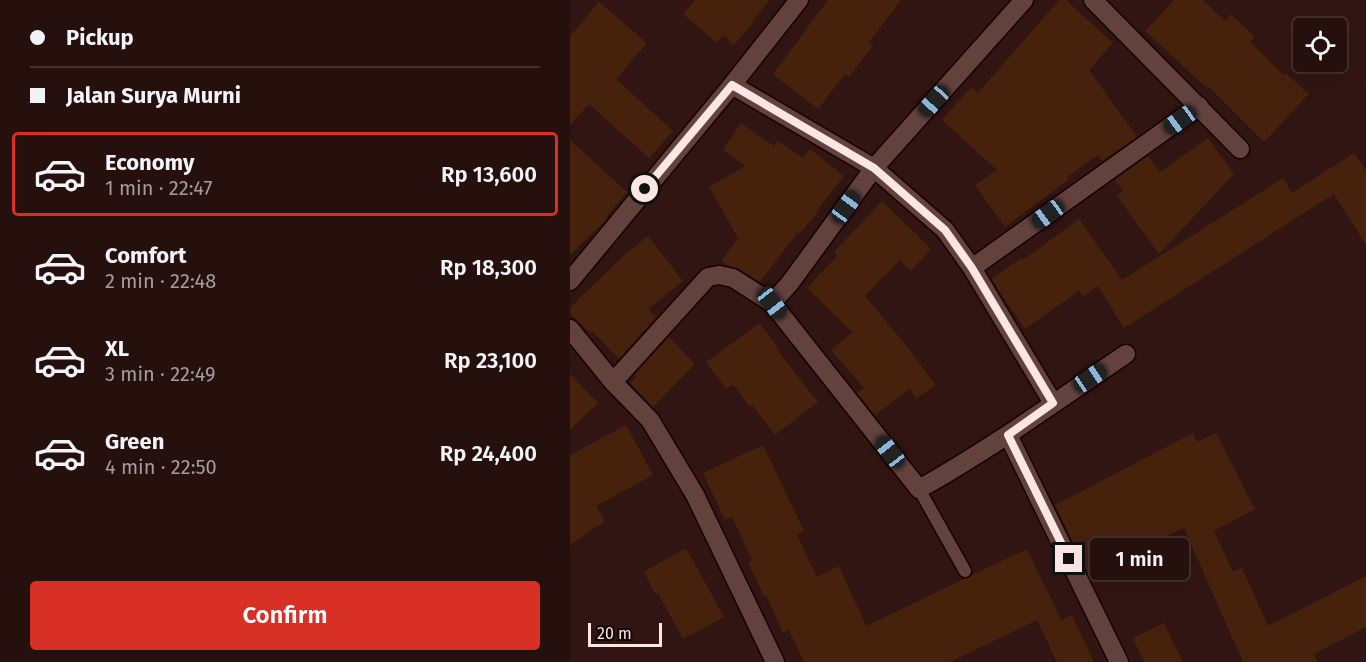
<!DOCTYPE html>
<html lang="en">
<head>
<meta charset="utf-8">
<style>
  :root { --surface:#25100e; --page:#2d1917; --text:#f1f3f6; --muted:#a39d9e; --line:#42302e; --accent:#d93025 }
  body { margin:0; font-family:"Fira Sans",sans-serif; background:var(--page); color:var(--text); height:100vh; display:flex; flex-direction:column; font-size:22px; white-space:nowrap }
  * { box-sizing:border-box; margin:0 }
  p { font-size:20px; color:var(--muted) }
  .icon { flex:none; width:33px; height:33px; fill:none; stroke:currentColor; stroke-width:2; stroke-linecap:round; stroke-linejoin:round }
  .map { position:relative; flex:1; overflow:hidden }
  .side { display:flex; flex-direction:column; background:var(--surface); width:570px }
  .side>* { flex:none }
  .banner { display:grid; align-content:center; height:132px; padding:0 30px; background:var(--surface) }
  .fabs { position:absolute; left:723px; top:18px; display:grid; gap:12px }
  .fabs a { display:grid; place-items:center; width:54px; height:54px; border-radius:6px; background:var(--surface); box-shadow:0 6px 24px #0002,0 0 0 2px var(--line); font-size:30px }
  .scale { position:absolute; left:18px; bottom:15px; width:74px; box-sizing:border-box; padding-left:6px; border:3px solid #fbe6e3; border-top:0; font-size:16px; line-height:21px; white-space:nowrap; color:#fbe6e3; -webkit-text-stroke:4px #110504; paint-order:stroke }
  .end { position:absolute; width:27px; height:27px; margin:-14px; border:8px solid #fbe6e3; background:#111; box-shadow:0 0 0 3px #111 }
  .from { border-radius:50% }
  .bubble { position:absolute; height:42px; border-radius:6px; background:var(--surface); box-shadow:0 6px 24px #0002,0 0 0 2px var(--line); font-size:20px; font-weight:600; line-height:42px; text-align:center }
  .car { position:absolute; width:18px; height:36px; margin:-18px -9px; border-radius:8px; box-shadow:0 0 4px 2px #0007; background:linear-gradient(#222 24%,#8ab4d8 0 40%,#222 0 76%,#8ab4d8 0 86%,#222 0) }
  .banner b { display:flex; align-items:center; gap:21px; height:57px; font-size:22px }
  .banner b+b { border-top:2px solid var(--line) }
  .banner i { width:15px; height:15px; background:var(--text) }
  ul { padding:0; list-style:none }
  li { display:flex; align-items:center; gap:18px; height:84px; margin:0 12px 9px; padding:0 18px; border:3px solid transparent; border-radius:6px }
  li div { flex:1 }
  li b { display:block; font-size:22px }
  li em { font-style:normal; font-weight:600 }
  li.selected { border-color:var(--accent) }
  li>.icon { width:54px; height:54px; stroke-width:1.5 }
  .primary-button { display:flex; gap:12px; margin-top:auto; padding:12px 30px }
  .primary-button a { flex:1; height:69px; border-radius:6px; background:var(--accent); color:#fff; font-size:24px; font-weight:600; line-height:69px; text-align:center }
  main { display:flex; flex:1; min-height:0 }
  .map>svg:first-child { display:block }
  .building { fill:#46220d }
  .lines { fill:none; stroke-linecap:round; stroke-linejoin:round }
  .service-casing { stroke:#170101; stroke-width:15 }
  .minor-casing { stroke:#170101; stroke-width:21 }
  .service { stroke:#63423e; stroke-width:12 }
  .minor { stroke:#63423e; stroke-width:18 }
  .route { stroke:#fbe6e3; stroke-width:8 }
</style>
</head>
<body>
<main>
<section class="side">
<div class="banner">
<b><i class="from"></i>Pickup</b>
<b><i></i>Jalan Surya Murni</b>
</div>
<ul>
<li class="selected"><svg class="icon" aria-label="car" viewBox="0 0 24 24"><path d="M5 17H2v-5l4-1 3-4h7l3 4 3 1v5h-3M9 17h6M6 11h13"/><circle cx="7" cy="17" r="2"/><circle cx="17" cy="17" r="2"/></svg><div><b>Economy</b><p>1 min · 22:47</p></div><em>Rp 13,600</em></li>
<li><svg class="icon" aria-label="car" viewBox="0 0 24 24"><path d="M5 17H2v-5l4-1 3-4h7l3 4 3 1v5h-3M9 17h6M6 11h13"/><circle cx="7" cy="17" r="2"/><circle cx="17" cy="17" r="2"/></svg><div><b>Comfort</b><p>2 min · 22:48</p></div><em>Rp 18,300</em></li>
<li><svg class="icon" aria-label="car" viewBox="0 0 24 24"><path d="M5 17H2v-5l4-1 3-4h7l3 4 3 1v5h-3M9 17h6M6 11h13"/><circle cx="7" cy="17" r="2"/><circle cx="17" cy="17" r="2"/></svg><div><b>XL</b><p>3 min · 22:49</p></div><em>Rp 23,100</em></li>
<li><svg class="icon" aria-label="car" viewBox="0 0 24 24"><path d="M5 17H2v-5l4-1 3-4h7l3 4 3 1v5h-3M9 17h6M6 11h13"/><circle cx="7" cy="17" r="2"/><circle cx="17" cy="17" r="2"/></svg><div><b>Green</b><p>4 min · 22:50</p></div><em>Rp 24,400</em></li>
</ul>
<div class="primary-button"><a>Confirm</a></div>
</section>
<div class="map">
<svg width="796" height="662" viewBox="0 0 796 662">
  <rect width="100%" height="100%" fill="#311512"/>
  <g class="building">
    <path d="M125,0h75l-18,21 2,1 -20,23 -11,-10 -6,8 -34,-29z"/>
    <path d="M258,0h73l-32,42 4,3 -24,32 -4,-3 -27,35 -45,-35z"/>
    <path d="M489,0h7l47,43 -24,27 48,67 -35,24 -4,-6 -31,22 2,2 -64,48 -30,-42 22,-15 -55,-50 29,-33 7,6z"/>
    <path d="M604,0h29l22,21 6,-7 24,23 -5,5 34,33 2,-2 23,21 -45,48 -56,-56 -1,2 -62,-57z"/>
    <path d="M29,2l48,41 -31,36 57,52 -24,27 -60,-54 -19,21v-89z"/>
    <path d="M171,123l33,23 4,-5 25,17 7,-9 34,27 -26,33 1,1 -19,24 -2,-2 -38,50 -21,-13 -12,-4 -6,-4 17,-23 -29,-51 36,-21 -22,-16z"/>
    <path d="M638,138l26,36 -75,80 -42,-58 6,-5 -8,-11 33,-24 12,16z"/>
    <path d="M0,140l57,52 -21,25 1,2 -37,36z"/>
    <path d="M784,153l12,18v74l-32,-51 -210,134 -26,-42 -15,11 -4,-6 -54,38 -22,-32 -11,-18 29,-21 2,2 56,-41 43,61 161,-102 9,15z"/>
    <path d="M312,201l49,48 -20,22 -11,-11 -35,36 41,49 29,40 -19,14 -6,-10 -35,26 -18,-22 7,-5 -33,-38 21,-18 -45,-44 31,-33 -4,-3z"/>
    <path d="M78,236l35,45 -35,28 8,8 -37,42 -27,-28 -2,2 -20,-20v-5l53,-52z"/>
    <path d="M190,323l19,27 -1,1 40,51 -43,33 -23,-30 -2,2 -17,-23 -7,5 -20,-27z"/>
    <path d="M99,337l26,27 -42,43 -23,-24 6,-6 -2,-2z"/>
    <path d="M0,374l28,29 -28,27z"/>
    <path d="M56,425l27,50 -57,31 9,15 -35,24v-90z"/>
    <path d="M623,433l4,9 19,-9 39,76 -41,22 19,41 9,-4 26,58 98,-50v51l-52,27 4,8h-75l-59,-134 -96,45 -33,-68z"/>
    <path d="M193,445l41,86 -7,4 20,42 22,-11 27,60 98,-47 4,-1 4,-3 55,-26 34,71 11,-5 22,47h-37l-20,-42 -87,42h-146l-15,-32 -6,3 -17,-38 -2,1 -16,-34 4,-2 -20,-43 -7,3 -22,-47z"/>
    <path d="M116,548l38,69 -41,22 -25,-46 -2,2 -12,-23z"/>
    <path d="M594,623l19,39h-39l-11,-24z"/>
  </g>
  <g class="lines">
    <defs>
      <path id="service" d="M349,489l46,82"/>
      <g id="minor">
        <path d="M454,0l-150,168 -84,115 -18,20 147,186c72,-40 139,-89 207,-135"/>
        <path d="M523,0l147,149"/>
        <path d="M162,85l142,83 71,62 27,38 81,135"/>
        <path d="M402,268l227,-162"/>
        <path d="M0,281l162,-196 67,-85"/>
        <path d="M0,329l43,53 37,38 45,75 80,167"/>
        <path d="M43,382l95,-105 11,-2 14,3 39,25"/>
        <path d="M438,435l111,227"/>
      </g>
    </defs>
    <use href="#service" class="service-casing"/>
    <use href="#minor" class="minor-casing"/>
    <use href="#service" class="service"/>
    <use href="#minor" class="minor"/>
  </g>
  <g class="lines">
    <path class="route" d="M75,189l87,-104 142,83 71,62 27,38 81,135 -45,32 61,124"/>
  </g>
</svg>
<div class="fabs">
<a><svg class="icon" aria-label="locate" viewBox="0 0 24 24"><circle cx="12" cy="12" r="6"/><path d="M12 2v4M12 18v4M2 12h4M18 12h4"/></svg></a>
</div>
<div class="scale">20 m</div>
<i class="end from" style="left:75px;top:189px"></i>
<i class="end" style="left:499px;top:559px"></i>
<div class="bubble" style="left:520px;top:538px;width:99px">1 min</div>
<i class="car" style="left:364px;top:101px;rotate:222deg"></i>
<i class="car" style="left:610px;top:120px;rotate:234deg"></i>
<i class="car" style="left:276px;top:207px;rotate:36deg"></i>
<i class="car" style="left:478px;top:214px;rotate:234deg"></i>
<i class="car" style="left:202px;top:303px;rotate:142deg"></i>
<i class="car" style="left:520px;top:378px;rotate:56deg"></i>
<i class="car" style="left:320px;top:452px;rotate:322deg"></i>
</div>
</main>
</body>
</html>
